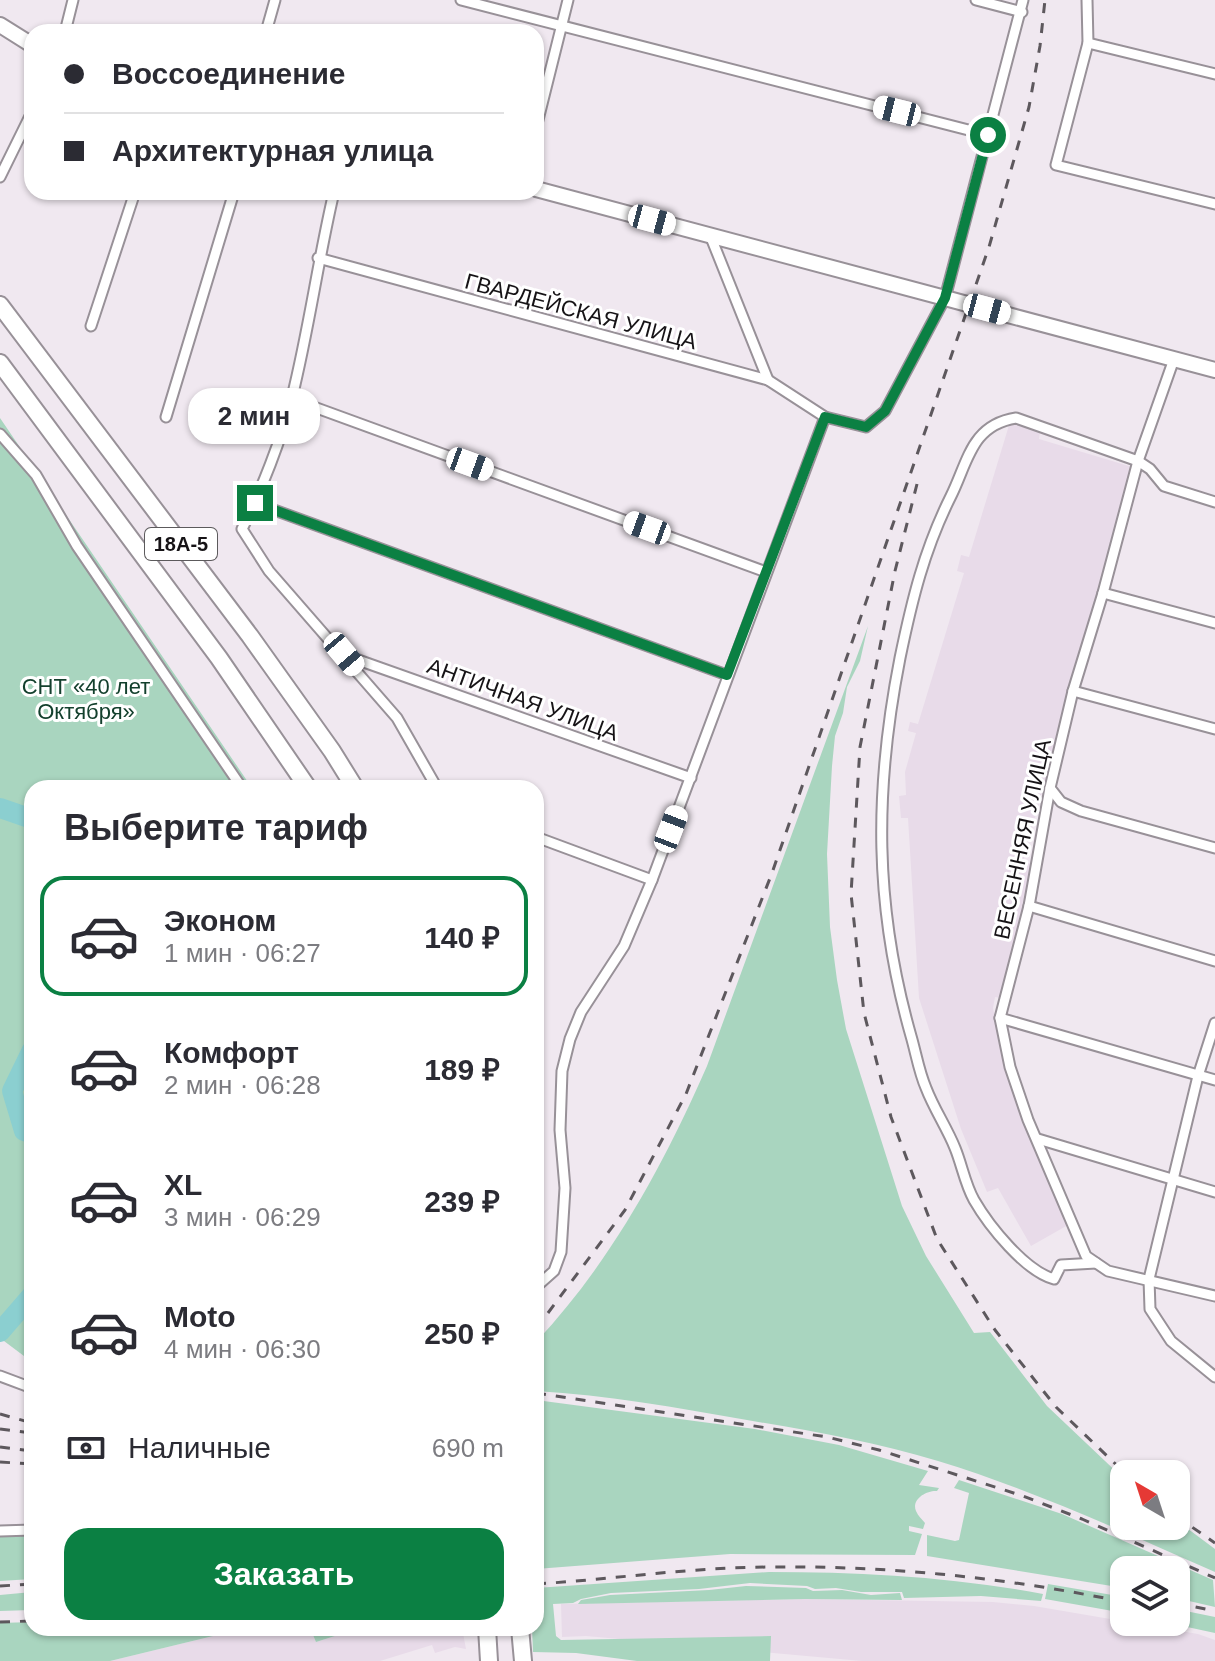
<!DOCTYPE html>
<html lang="ru">
<head>
<meta charset="utf-8">
<style>
  :root { --surface:#fff; --page:#f2f2f3; --text:#2b2b33; --muted:#7c7c81; --line:#e1e1e2; --accent:#0b8043 }
  body { margin:0; font-family:Arial,sans-serif; background:var(--page); color:var(--text); height:100vh; display:flex; flex-direction:column; font-size:30px; white-space:nowrap }
  * { box-sizing:border-box; margin:0 }
  p { font-size:26px; color:var(--muted) }
  .icon { flex:none; width:44px; height:44px; fill:none; stroke:currentColor; stroke-width:2; stroke-linecap:round; stroke-linejoin:round }
  .map { position:relative; flex:1; overflow:hidden }
  .panel { position:absolute; left:24px; top:780px; width:520px; height:856px; display:flex; flex-direction:column; background:var(--surface); border-radius:24px; box-shadow:0 2px 6px #0004 }
  .panel>* { flex:none }
  .banner { position:absolute; left:24px; top:24px; width:520px; height:176px; border-radius:24px; box-shadow:0 2px 6px #0004; display:grid; align-content:center; height:176px; padding:0 40px; background:var(--surface) }
  .needle { width:52px; rotate:321deg }
  .fabs { position:absolute; left:1110px; top:1460px; display:grid; gap:16px }
  .fabs a { display:grid; place-items:center; width:80px; height:80px; border-radius:16px; background:var(--surface); box-shadow:0 2px 6px #0004; font-size:40px }
  .end { position:absolute; width:36px; height:36px; margin:-18px; border:10px solid #0b8043; background:#fff; box-shadow:0 0 0 4px #fff }
  .from { border-radius:50% }
  .bubble { position:absolute; height:56px; border-radius:24px; background:var(--surface); box-shadow:0 2px 6px #0004; font-size:26px; font-weight:700; line-height:56px; text-align:center }
  .car { position:absolute; width:24px; height:48px; margin:-24px -12px; border-radius:10px; box-shadow:0 0 6px 2px #0007; background:linear-gradient(#fff 24%,#345 0 40%,#fff 0 76%,#345 0 86%,#fff 0) }
  .banner b { display:flex; align-items:center; gap:28px; height:76px; font-size:30px }
  .banner b+b { border-top:2px solid var(--line) }
  .banner i { width:20px; height:20px; background:var(--text) }
  ul { padding:0; list-style:none }
  li { display:flex; align-items:center; gap:24px; height:120px; margin:0 16px 12px; padding:0 24px; border:4px solid transparent; border-radius:24px }
  li div { flex:1 }
  li b { display:block; font-size:30px }
  li em { font-style:normal; font-weight:700 }
  li.active { border-color:var(--accent) }
  li>.icon { width:72px; height:72px; stroke-width:1.5 }
  h2 { padding:0 40px; font-size:36px; line-height:96px }
  .pay { display:flex; align-items:center; gap:20px; height:88px; padding:0 40px; font-size:30px }
  .pay p { margin-inline-start:auto }
  .action { display:flex; gap:16px; margin-top:auto; padding:16px 40px }
  .action a { flex:1; height:92px; border-radius:24px; background:var(--accent); color:#fff; font-size:32px; font-weight:700; line-height:92px; text-align:center }
  .map>svg:first-child { display:block }
  .built { fill:#e8dbe9 }
  .green { fill:#a9d5bf }
  .lines { fill:none; stroke-linecap:round; stroke-linejoin:round }
  .river { stroke:#8bcfd0; stroke-width:20 }
  .street-casing { stroke:#989198; stroke-width:13 }
  .secondary-casing { stroke:#989198; stroke-width:18 }
  .highway-casing { stroke:#989198; stroke-width:20 }
  .street { stroke:#fff; stroke-width:9 }
  .secondary { stroke:#fff; stroke-width:14 }
  .highway { stroke:#fff; stroke-width:16 }
  .rail { stroke:#5d585d; stroke-width:3; stroke-dasharray:10 10; stroke-linecap:butt }
  .secondary-bridge-casing { stroke:#989198; stroke-width:18; stroke-linecap:butt }
  .secondary-bridge { stroke:#fff; stroke-width:14 }
  .route { stroke:#0b8043; stroke-width:10 }
  .labels { text-anchor:middle; stroke-width:6; stroke-linejoin:round; paint-order:stroke }
  .shield { fill:#fff; stroke:#5c5a5c; stroke-width:2 }
  .shield-label { font-size:20px; font-weight:bold; fill:#161316 }
  .street-label { font-size:22px; fill:#161316; stroke:#fff }
  .park-label { font-size:22px; fill:#13402d; stroke:#fff }
</style>
</head>
<body>
<div class="map">
<svg width="1215" height="1661" viewBox="0 0 1215 1661">
  <rect width="100%" height="100%" fill="#f0e8f0"/>
  <g class="built">
    <path d="M1010,422l30,9 -1,8 93,28 -109,394 9,3 -5,35 -26,99 -6,-1 -2,11 11,59 64,158 -37,21 -33,-58 -11,4 -26,-63 -42,-131 -11,-180h-7l-2,-22 7,-1 -1,-23 11,-39 -8,-2 2,-9 8,2 46,-151 -7,-2 4,-16 8,2z"/>
    <path d="M805,1599l188,3 41,4 164,28 17,6v21h-353l-276,-25 -24,1 -1,-33z"/>
    <path d="M246,1628h64l6,14 44,-14h102l4,21 -11,-2 -20,6 -3,-8 -52,16h-270z"/>
  </g>
  <g class="green">
    <path d="M0,418l252,370h-220v574l-32,-24z"/>
    <path d="M868,626l-8,35 -13,26 -4,26 -8,23 -3,30 -5,88 3,73 7,53 9,49 56,177 24,50 48,77 16,-1 57,74 77,73v47h52v-6l39,29v23c-91,-40 -182,-82 -277,-111 -63,-19 -126,-30 -191,-41 -69,-12 -140,-25 -211,-29v-49c75,-80 127,-176 171,-276z"/>
    <path d="M536,1400l219,29 84,16 89,26 -9,14 20,3 -2,3c-10,-1 -26,8 -21,20 2,5 6,8 9,12l-2,6 -14,-3v5l13,3 -7,21 -185,-1 -194,15z"/>
    <path d="M959,1480l103,34 151,66 2,27 -39,-9v-28h-52v18l-197,-32v-21l28,6 4,-1 10,-47 -15,-5z"/>
    <path d="M32,1530v49l-32,2v-49z"/>
    <path d="M769,1572c93,0 183,5 274,22l-2,7 -60,-5 -77,2 -2,-6h-41l-25,-4 -21,1 -8,-3 -57,-3 -51,6 -88,4 -30,6 -8,4 -20,1 3,32 5,4 210,-4 -1,25h-133l-61,-8 -43,-1 -1,-24h4v-40z"/>
    <path d="M1048,1584l76,13v16l-79,-14z"/>
    <path d="M746,1586l60,2 7,3 29,-1 29,5 29,-2 2,7 -97,-1 -227,5 3,-4 29,-5 99,-5z"/>
    <path d="M32,1592v18l-32,1v-16z"/>
    <path d="M1176,1609l39,8v16l-51,-11h12z"/>
    <path d="M32,1622v6h214l-136,33h-110v-38z"/>
    <path d="M310,1628h50l-44,14z"/>
  </g>
  <g class="lines">
    <g class="river">
      <path d="M0,808l32,11"/>
      <path d="M32,1050l-20,41 12,40 8,3"/>
      <path d="M0,1332l32,-37"/>
    </g>
    <defs>
      <g id="street">
        <path d="M461,0l527,135"/>
        <path d="M976,0l46,12"/>
        <path d="M1087,0l1,43 -32,122 159,39"/>
        <path d="M65,32l8,-32"/>
        <path d="M266,32l9,-32"/>
        <path d="M1088,43l127,31"/>
        <path d="M536,128l32,-128"/>
        <path d="M0,177l32,-65"/>
        <path d="M334,192c-16,68 -25,137 -42,205 -10,41 -31,94 -50,132l27,42 128,147 40,70"/>
        <path d="M710,235l58,145"/>
        <path d="M318,258l450,122 57,37 41,10 19,-16 60,-113 78,-298"/>
        <path d="M91,326l44,-134"/>
        <path d="M1174,359l-36,102 -35,132 -30,98 -23,97 -21,118 -29,112 10,49 18,53 58,136 22,15 107,25"/>
        <path d="M292,399l474,173"/>
        <path d="M166,417l68,-225"/>
        <path d="M0,434l36,41 41,71 165,242"/>
        <path d="M255,503l472,172"/>
        <path d="M1103,593l112,30"/>
        <path d="M344,655l347,123"/>
        <path d="M1073,691l142,38"/>
        <path d="M1050,788l11,14 20,9 134,37"/>
        <path d="M536,837l116,43"/>
        <path d="M1029,906l186,55"/>
        <path d="M1000,1018l215,62"/>
        <path d="M1215,1023l-17,53 -49,203 1,30 21,32 44,36"/>
        <path d="M1038,1139l177,53"/>
        <path d="M1096,1263l-35,2 -7,14c-29,-8 -65,-53 -80,-79 -9,-16 -12,-35 -19,-52 -8,-20 -21,-39 -29,-60 -7,-16 -10,-35 -15,-52 -37,-130 -37,-246 -11,-378 12,-58 24,-108 51,-162 17,-34 20,-71 65,-78l122,43 12,8 14,17 51,16"/>
        <path d="M536,1287l18,-16 7,-19 4,-64 -5,-58 2,-59 8,-32 11,-27 43,-66 28,-66 173,-463"/>
        <path d="M0,1376l32,12"/>
        <path d="M0,1531l32,-1"/>
      </g>
      <g id="secondary">
        <path d="M0,25l32,20"/>
        <path d="M536,189l409,109"/>
        <path d="M1008,315l207,55"/>
      </g>
      <g id="highway">
        <path d="M0,305l250,331 82,115 23,37"/>
        <path d="M0,363l219,295 89,130"/>
        <path d="M487,1628l2,33"/>
        <path d="M520,1628l3,33"/>
      </g>
    </defs>
    <use href="#street" class="street-casing"/>
    <use href="#secondary" class="secondary-casing"/>
    <use href="#highway" class="highway-casing"/>
    <use href="#street" class="street"/>
    <use href="#secondary" class="secondary"/>
    <use href="#highway" class="highway"/>
    <g class="rail">
      <path d="M917,484l-22,87 -35,176 -9,147 13,119 27,104 46,122 58,91 61,77 70,67"/>
      <path d="M536,1329l89,-119 61,-116 86,-221 217,-626 40,-140 11,-61 5,-46"/>
      <path d="M536,1393l291,44 52,13 144,46 59,23 133,59"/>
      <path d="M0,1414l32,9"/>
      <path d="M0,1429l32,4"/>
      <path d="M0,1447l32,4"/>
      <path d="M0,1462l32,2"/>
      <path d="M1176,1516l39,27"/>
      <path d="M536,1584c65,-4 130,-13 194,-16 133,-5 264,7 394,34"/>
      <path d="M0,1586l32,-2"/>
      <path d="M1176,1603l39,8"/>
      <path d="M0,1622l32,-1"/>
    </g>
    <defs>
      <path id="secondary-bridge" d="M945,298l63,17"/>
    </defs>
    <use href="#secondary-bridge" class="secondary-bridge-casing"/>
    <use href="#secondary-bridge" class="secondary-bridge"/>
  </g>
  <g class="lines">
    <path class="route" d="M255,503l472,172 98,-258 41,10 19,-16 60,-113 43,-163"/>
  </g>
  <g class="labels">
    <rect class="shield" x="145" y="528" width="72" height="32" rx="6"/>
    <g class="shield-label">
      <text x="181" y="551">18А-5</text>
    </g>
    <g class="street-label">
      <text transform="translate(581 311) rotate(15)" y="8">ГВАРДЕЙСКАЯ УЛИЦА</text>
      <text transform="translate(523 699) rotate(20)" y="8">АНТИЧНАЯ УЛИЦА</text>
      <text transform="translate(1022 839) rotate(-78)" y="8">ВЕСЕННЯЯ УЛИЦА</text>
    </g>
    <g class="park-label">
      <text x="86" y="694">СНТ «40 лет<tspan x="86" dy="25">Октября»</tspan></text>
    </g>
  </g>
</svg>
<div class="fabs">
<a><svg class="needle" viewBox="-14 -14 28 28"><path d="M0-13l5 13h-10z" fill="#e53935"/><path d="M0 13l5-13h-10z" fill="#7c7c81"/></svg></a>
<a><svg class="icon" aria-label="layers" viewBox="0 0 24 24"><path d="M12 4l9 5-9 5-9-5zM3 14l9 5 9-5"/></svg></a>
</div>
<i class="end from" style="left:988px;top:135px"></i>
<i class="end" style="left:255px;top:503px"></i>
<div class="bubble" style="left:188px;top:388px;width:132px">2 мин</div>
<i class="car" style="left:897px;top:111px;rotate:284deg"></i>
<i class="car" style="left:652px;top:220px;rotate:105deg"></i>
<i class="car" style="left:987px;top:309px;rotate:105deg"></i>
<i class="car" style="left:470px;top:464px;rotate:110deg"></i>
<i class="car" style="left:647px;top:528px;rotate:290deg"></i>
<i class="car" style="left:344px;top:654px;rotate:140deg"></i>
<i class="car" style="left:671px;top:829px;rotate:21deg"></i>
<div class="banner">
<b><i class="from"></i>Воссоединение</b>
<b><i></i>Архитектурная улица</b>
</div>
<section class="panel">
<h2>Выберите тариф</h2>
<ul>
<li class="active"><svg class="icon" aria-label="car" viewBox="0 0 24 24"><path d="M5 17H2v-5l4-1 3-4h7l3 4 3 1v5h-3M9 17h6M6 11h13"/><circle cx="7" cy="17" r="2"/><circle cx="17" cy="17" r="2"/></svg><div><b>Эконом</b><p>1 мин · 06:27</p></div><em>140 ₽</em></li>
<li><svg class="icon" aria-label="car" viewBox="0 0 24 24"><path d="M5 17H2v-5l4-1 3-4h7l3 4 3 1v5h-3M9 17h6M6 11h13"/><circle cx="7" cy="17" r="2"/><circle cx="17" cy="17" r="2"/></svg><div><b>Комфорт</b><p>2 мин · 06:28</p></div><em>189 ₽</em></li>
<li><svg class="icon" aria-label="car" viewBox="0 0 24 24"><path d="M5 17H2v-5l4-1 3-4h7l3 4 3 1v5h-3M9 17h6M6 11h13"/><circle cx="7" cy="17" r="2"/><circle cx="17" cy="17" r="2"/></svg><div><b>XL</b><p>3 мин · 06:29</p></div><em>239 ₽</em></li>
<li><svg class="icon" aria-label="car" viewBox="0 0 24 24"><path d="M5 17H2v-5l4-1 3-4h7l3 4 3 1v5h-3M9 17h6M6 11h13"/><circle cx="7" cy="17" r="2"/><circle cx="17" cy="17" r="2"/></svg><div><b>Moto</b><p>4 мин · 06:30</p></div><em>250 ₽</em></li>
</ul>
<div class="pay"><svg class="icon" aria-label="cash" viewBox="0 0 24 24"><path d="M3 7h18v10H3z"/><circle cx="12" cy="12" r="2"/></svg>Наличные<p>690 m</p></div>
<div class="action"><a>Заказать</a></div>
</section>
</div>
</body>
</html>
